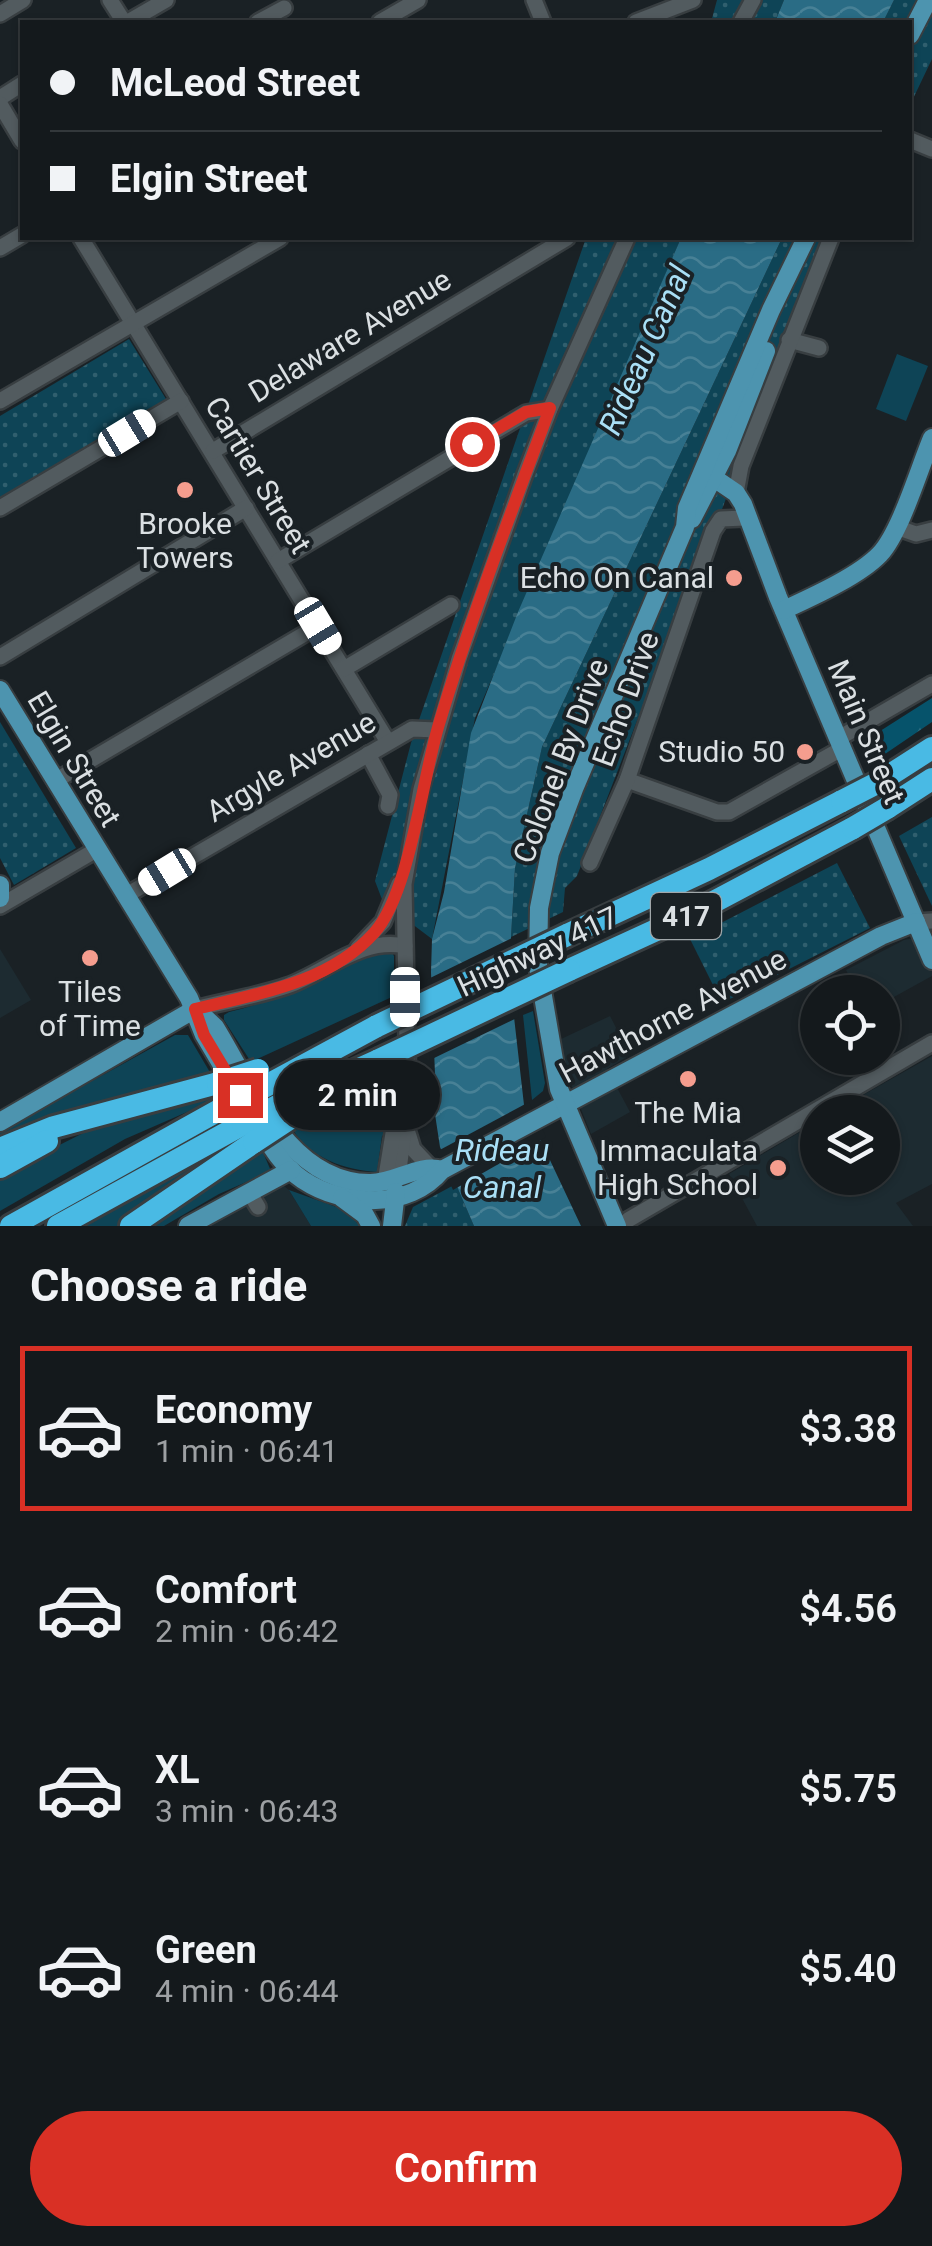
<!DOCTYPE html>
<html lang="en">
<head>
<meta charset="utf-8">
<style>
  :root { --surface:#14191c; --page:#212629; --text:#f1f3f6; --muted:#9da0a3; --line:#33383b; --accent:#d93025 }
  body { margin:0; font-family:Roboto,sans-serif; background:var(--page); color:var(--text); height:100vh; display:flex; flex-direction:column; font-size:38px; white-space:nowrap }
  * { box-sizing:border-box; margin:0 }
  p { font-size:32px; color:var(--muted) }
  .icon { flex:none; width:55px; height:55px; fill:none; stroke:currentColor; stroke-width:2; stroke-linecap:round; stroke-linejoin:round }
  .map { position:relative; height:1226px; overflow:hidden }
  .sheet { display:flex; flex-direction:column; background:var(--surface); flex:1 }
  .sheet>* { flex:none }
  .guide { position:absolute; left:20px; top:20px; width:892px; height:220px; border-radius:0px; box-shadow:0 2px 8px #0004,0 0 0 2px var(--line); display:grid; align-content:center; height:220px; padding:0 30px; background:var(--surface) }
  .fabs { position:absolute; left:800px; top:975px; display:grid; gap:20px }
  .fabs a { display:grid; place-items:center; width:100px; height:100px; border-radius:50%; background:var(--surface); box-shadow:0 2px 8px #0004,0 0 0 2px var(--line); font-size:50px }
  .end { position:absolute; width:45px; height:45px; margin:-22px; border:12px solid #d93025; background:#fff; box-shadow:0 0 0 5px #fff }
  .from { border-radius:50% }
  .bubble { position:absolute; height:70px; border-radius:35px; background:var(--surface); box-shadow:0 2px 8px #0004,0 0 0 2px var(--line); font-size:32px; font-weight:600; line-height:70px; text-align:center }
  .car { position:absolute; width:30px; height:60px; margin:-30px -15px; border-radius:12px; box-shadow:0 0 8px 2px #0007; background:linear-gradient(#fff 24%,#345 0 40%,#fff 0 76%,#345 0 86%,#fff 0) }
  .guide b { display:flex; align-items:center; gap:35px; height:95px; font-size:38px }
  .guide b+b { border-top:2px solid var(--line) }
  .guide i { width:25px; height:25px; background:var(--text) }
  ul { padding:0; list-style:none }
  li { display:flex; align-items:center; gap:30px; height:165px; margin:0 20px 15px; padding:0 10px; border:5px solid transparent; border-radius:0px }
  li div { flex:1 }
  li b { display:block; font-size:38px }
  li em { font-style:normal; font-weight:600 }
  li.on { border-color:var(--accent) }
  li>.icon { width:90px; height:90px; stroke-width:1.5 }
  h2 { padding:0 30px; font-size:45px; line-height:120px }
  .button { display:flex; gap:20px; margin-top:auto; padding:20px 30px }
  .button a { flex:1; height:115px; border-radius:60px; background:var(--accent); color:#fff; font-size:40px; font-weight:600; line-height:115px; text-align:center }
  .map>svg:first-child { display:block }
  .built { fill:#1d2b31 }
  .grass { fill:#0e4456 }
  .forest { fill:url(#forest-firs) }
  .park { fill:url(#park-dots) }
  .water { fill:url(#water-waves) }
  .pier { fill:#1a2125 }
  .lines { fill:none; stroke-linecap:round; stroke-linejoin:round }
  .minor-casing { stroke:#383e41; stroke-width:20 }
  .major-casing { stroke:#383e41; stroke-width:22 }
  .highway-casing { stroke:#383e41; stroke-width:28 }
  .minor { stroke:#525b5f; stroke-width:15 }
  .major { stroke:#4d94af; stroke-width:18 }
  .highway { stroke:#49bae4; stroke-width:22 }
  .highway-bridge-casing { stroke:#383e41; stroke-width:28; stroke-linecap:butt }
  .highway-bridge { stroke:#49bae4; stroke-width:22 }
  .route { stroke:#d93025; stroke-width:12 }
  .poi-dot { fill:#f59d8e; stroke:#1a2125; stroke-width:4 }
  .labels { text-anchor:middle; stroke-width:8; stroke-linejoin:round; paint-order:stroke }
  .shield { fill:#1a2125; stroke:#a1a7aa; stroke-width:2.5 }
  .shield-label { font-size:28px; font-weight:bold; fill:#dbe0e3 }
  .street-label { font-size:30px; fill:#dbe0e3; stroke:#1a2125 }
  .poi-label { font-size:30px; fill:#dbe0e3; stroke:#1a2125 }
  .water-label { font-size:32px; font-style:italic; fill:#a9dff6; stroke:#1a2125 }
</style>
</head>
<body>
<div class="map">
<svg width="932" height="1226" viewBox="0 0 932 1226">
  <defs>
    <pattern id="forest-firs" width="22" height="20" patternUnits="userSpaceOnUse" patternTransform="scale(2.5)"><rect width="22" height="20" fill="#06536b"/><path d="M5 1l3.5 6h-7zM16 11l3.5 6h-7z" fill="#2a6b80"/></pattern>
    <pattern id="park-dots" width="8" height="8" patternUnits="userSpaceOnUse" patternTransform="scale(2.5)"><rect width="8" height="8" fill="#0e4456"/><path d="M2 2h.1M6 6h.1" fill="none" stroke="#305f6e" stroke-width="1.8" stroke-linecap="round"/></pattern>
    <pattern id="water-waves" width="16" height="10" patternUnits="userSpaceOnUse" patternTransform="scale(2.5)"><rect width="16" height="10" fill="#2a6c85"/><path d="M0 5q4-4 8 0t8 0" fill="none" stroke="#488196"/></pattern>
  </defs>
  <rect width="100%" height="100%" fill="#1a2125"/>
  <g class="built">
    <path d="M932,934v42l-49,27 -1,-11h-25l-11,-22 58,-30z"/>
    <path d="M0,949l31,51 -31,18z"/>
    <path d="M610,1016l20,39 -23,14 23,43 -39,22 -27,-67 -3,-28z"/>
    <path d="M932,1056v128l-36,19 17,23h-156l-28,-52 88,-52 1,56h64v-66h-49z"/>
    <path d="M279,1182l10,8 22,36h-107z"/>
  </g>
  <g class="grass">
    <path d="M897,354l31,12 -22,55 -30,-12z"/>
    <path d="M379,949l12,2 3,5v40l-143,66 -27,-42v-5l5,-3c55,-13 100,-37 150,-63z"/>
    <path d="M533,1011l12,72 -2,8 -11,9 -9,-85z"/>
    <path d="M175,1035h13l23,39 -211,68v-10z"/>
    <path d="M396,1076l-8,56 -6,4 -5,36c-32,-2 -67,-14 -84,-42z"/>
    <path d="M209,1094l8,5 -92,40 -125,72v-36l113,-57z"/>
    <path d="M262,1150l9,21 -52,23 -55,32h-18z"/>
    <path d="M219,1151l3,4 -104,71h-32z"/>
    <path d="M289,1190l56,20 15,16h-49z"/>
  </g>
  <path class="forest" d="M932,698v24l-50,34h-7l-9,-16z"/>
  <g class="park">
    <path d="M717,0h67l-9,22h-64z"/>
    <path d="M894,0h38v59l-22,46v-83h-27z"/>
    <path d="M586,238h95l-206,480 -43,221 -49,-37 -8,-21 36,-138z"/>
    <path d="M782,238h41l-102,274 -18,38 -126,326 -12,12 -2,24 -52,25 4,-69 27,-121z"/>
    <path d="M129,339l37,60 -166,100v-83z"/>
    <path d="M0,722l76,126 -62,37 -14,-27z"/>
    <path d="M932,817v89l-33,-70z"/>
    <path d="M837,863l33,65 -148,75 -32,-64z"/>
    <path d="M456,1184l18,42h-69l8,-19z"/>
  </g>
  <g class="water">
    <path d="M784,0h110l-11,22h-108z"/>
    <path d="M681,238h101l-240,509 -27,121 -4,69 3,80 10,88 57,121h-107l-34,-79 -7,-46 2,-27 -4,-102 1,-33 12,-47 27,-159 47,-121z"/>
  </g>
  <g class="pier">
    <path d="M516,936l3,81 -89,43 -4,-80z"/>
    <path d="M529,1102l17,35 -93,53 -17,-38z"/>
  </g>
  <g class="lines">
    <defs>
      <g id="minor">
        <path d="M110,0l14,22"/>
        <path d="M534,0l9,22"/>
        <path d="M0,14l23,-14"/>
        <path d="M128,22l38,-22"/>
        <path d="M258,22l26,-14"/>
        <path d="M380,22l38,-22"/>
        <path d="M636,22l57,-22"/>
        <path d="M741,22l12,-22"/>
        <path d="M0,98l22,-14"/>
        <path d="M0,104l22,37"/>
        <path d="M910,140l22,9"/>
        <path d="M81,238l307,504"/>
        <path d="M0,248l22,-13"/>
        <path d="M789,340l30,8"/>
        <path d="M0,401l280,-163"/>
        <path d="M213,451l354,-213"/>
        <path d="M736,493l5,-27 90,-228"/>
        <path d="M0,508l181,-107"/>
        <path d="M896,527l20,7 16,-4"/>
        <path d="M278,561l248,-148 24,-4"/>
        <path d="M0,657l246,-149"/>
        <path d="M344,669l107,-64"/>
        <path d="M839,738l93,-54"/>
        <path d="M368,754l22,41 -2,11"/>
        <path d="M627,780l90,32h12l114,-64"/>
        <path d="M55,781l263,-155"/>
        <path d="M590,863l37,-83 86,-249 8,-12 23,-1"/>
        <path d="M125,896l287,-167 25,1"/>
        <path d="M0,906l96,-56"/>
        <path d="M916,922l16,-1"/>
        <path d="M358,948l25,-26 16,-38"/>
        <path d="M195,1009c31,-8 63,-13 92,-23 40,-14 73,-49 118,-40"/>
        <path d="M408,1133l5,16 16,17"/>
        <path d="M398,1178l10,-79 -4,-215 17,-95 38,-130 66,-185 25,-65 77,-171"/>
        <path d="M385,1182l14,-85"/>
        <path d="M249,1192l9,15"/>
        <path d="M628,1220l304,-177"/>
      </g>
      <g id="major">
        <path d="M910,35l18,-35"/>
        <path d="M714,478l22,15 7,11 35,93 154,363"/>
        <path d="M692,519l35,-68 39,-100"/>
        <path d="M784,610c28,-13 75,-34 96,-56 21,-23 39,-85 52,-116"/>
        <path d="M0,690l189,308 15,37 32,54"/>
        <path d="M0,885v13"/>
        <path d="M199,1012l16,15c37,60 73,155 154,156 26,1 49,-20 73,-13"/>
        <path d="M0,1122l195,-113"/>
        <path d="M258,1125c12,20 24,41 45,55 41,27 106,30 139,-10l439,-234 35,-14"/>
        <path d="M342,1198l23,17 6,11"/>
        <path d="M188,1226l103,-56"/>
        <path d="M392,1226l4,-34"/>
        <path d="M617,1226l-58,-137 -21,-122 1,-59 11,-55 24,-64 111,-262 2,-19 9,-21 75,-177 35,-72"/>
      </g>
      <g id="highway">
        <path d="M879,782l53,-34"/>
        <path d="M887,808l45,-29"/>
        <path d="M567,935l142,-66 133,-68"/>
        <path d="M569,970l122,-56 162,-86"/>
        <path d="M266,1086l111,-60"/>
        <path d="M279,1105l100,-45"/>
        <path d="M0,1149l54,-22 164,-44"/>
        <path d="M0,1167l47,-26"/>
        <path d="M11,1226l219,-122"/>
        <path d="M58,1226l185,-102"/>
        <path d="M131,1226l123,-84"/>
      </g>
    </defs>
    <use href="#minor" class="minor-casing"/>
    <use href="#major" class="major-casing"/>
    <use href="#highway" class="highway-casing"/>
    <use href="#minor" class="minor"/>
    <use href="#major" class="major"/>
    <use href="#highway" class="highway"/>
    <defs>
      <g id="highway-bridge">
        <path d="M842,801l37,-19"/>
        <path d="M853,828l34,-20"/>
        <path d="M377,1026l190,-91"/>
        <path d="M379,1060l190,-90"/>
        <path d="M218,1083l40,-13"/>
        <path d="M230,1104l36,-18"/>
        <path d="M243,1124l36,-19"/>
        <path d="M254,1142l35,-23"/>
      </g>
    </defs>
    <use href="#highway-bridge" class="highway-bridge-casing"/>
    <use href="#highway-bridge" class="highway-bridge"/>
  </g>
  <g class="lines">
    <path class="route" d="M240,1095l-36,-60 -9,-26c62,-15 134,-26 179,-76 36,-40 48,-154 65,-209 32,-107 72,-211 111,-316l-24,4 -54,32"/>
  </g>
  <g class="poi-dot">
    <circle cx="185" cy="490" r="10"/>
    <circle cx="734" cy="578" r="10"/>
    <circle cx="805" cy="752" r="10"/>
    <circle cx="90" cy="958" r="10"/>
    <circle cx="688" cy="1079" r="10"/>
    <circle cx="778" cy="1168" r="10"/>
  </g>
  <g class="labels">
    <rect class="shield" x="651" y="893" width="70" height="46" rx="8"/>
    <g class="shield-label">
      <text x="686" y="926">417</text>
    </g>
    <g class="street-label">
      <text transform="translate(350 336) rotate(-31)" y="10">Delaware Avenue</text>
      <text transform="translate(258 475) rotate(59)" y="10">Cartier Street</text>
      <text transform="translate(626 699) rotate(-70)" y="10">Echo Drive</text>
      <text transform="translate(866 732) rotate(67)" y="10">Main Street</text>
      <text transform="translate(74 759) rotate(59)" y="10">Elgin Street</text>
      <text transform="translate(561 761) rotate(-69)" y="10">Colonel By Drive</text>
      <text transform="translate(291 767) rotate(-30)" y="10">Argyle Avenue</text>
      <text transform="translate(538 952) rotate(-25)" y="10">Highway 417</text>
      <text transform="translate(673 1016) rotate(-28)" y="10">Hawthorne Avenue</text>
    </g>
    <g class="poi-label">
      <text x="185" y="534">Brooke<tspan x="185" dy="34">Towers</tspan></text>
      <text x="714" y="588" text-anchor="end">Echo On Canal</text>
      <text x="785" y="762" text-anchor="end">Studio 50</text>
      <text x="90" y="1002">Tiles<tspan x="90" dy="34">of Time</tspan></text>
      <text x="688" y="1123">The Mia</text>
      <text x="758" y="1161" text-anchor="end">Immaculata<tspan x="758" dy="34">High School</tspan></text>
    </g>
    <g class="water-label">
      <text transform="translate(645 350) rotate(-66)" y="11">Rideau Canal</text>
      <text x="502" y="1161">Rideau<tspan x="502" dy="37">Canal</tspan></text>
    </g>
  </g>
</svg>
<div class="fabs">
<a><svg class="icon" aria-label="locate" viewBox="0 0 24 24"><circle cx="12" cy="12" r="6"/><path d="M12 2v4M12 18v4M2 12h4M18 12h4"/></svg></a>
<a><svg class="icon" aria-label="layers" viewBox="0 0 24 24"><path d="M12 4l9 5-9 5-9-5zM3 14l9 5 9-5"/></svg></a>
</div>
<i class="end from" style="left:472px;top:444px"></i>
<i class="end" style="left:240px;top:1095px"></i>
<div class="bubble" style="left:275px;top:1060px;width:165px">2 min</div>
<i class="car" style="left:127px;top:433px;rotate:59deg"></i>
<i class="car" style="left:318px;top:626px;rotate:149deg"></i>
<i class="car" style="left:167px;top:872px;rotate:239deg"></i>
<i class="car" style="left:405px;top:997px;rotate:180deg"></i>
<div class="guide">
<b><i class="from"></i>McLeod Street</b>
<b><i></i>Elgin Street</b>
</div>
</div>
<section class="sheet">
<h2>Choose a ride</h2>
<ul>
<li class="on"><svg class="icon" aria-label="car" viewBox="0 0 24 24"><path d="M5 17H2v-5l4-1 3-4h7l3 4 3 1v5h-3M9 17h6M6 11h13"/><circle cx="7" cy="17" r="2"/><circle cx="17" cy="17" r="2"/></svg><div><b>Economy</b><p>1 min · 06:41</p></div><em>$3.38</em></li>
<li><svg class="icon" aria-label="car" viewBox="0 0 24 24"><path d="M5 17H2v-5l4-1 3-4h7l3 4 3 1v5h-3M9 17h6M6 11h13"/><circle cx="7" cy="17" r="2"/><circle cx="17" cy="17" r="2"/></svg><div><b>Comfort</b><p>2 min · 06:42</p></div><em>$4.56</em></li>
<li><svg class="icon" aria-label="car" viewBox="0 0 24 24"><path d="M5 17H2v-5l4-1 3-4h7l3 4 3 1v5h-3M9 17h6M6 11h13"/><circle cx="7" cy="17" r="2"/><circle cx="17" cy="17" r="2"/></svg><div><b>XL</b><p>3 min · 06:43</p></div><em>$5.75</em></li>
<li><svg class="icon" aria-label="car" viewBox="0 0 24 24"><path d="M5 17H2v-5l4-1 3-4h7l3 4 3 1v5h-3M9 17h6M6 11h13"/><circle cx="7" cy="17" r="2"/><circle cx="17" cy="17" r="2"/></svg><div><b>Green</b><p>4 min · 06:44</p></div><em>$5.40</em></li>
</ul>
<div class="button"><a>Confirm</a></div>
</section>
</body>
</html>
